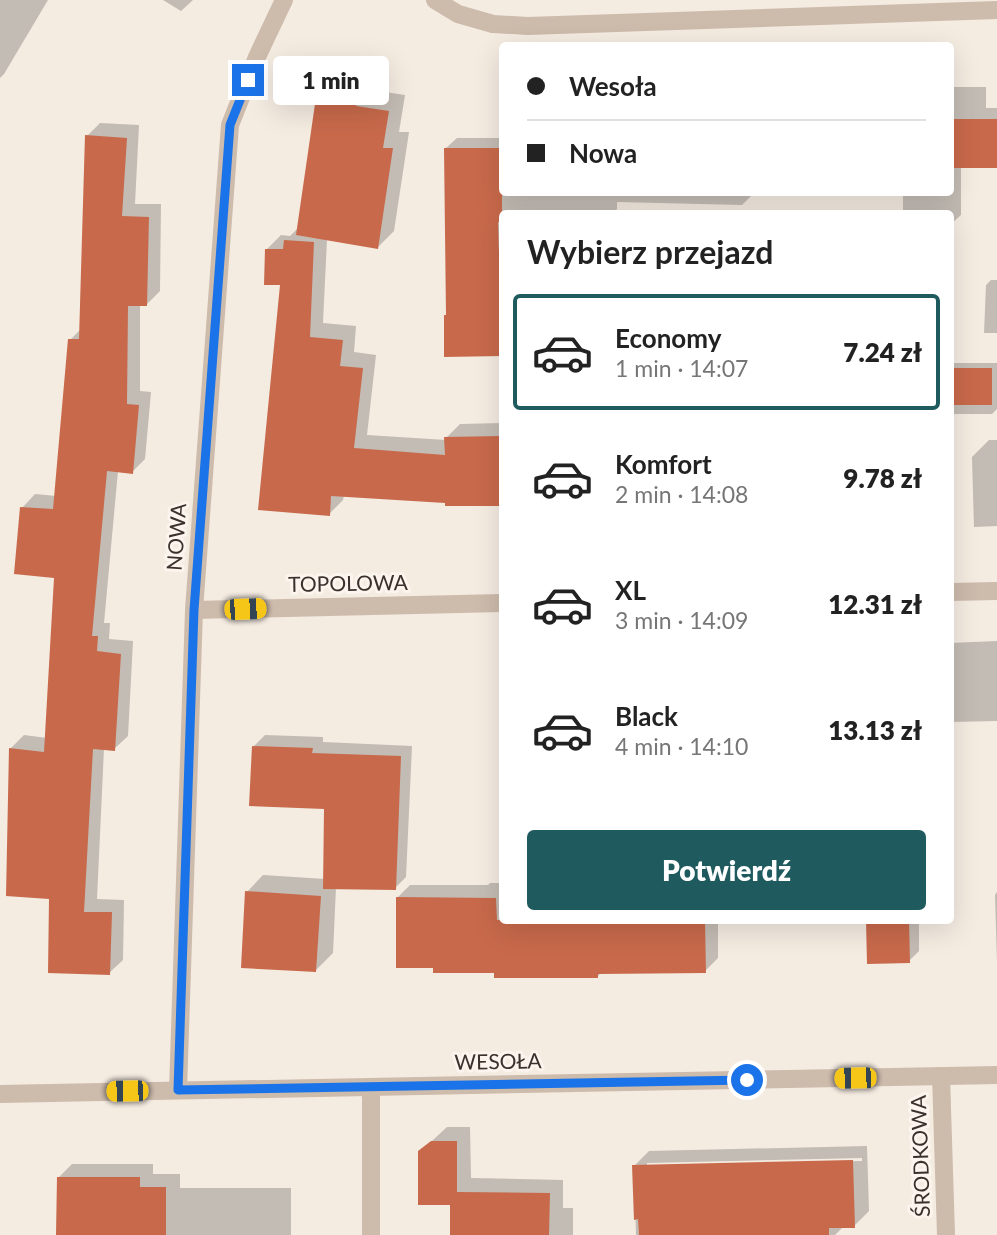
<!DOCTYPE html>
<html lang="pl">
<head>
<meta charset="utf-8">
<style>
  :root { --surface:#fff; --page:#f2f2f2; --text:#222; --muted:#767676; --line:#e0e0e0; --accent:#1f5a5e }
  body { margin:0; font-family:Lato,sans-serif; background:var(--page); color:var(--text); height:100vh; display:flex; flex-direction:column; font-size:26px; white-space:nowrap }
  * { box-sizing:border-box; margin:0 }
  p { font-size:23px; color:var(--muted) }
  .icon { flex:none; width:38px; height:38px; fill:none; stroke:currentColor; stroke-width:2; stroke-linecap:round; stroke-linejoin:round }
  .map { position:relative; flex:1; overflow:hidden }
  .sheet { position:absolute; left:499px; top:210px; width:455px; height:714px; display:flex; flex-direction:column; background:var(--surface); border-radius:7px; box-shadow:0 7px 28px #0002 }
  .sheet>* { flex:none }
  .top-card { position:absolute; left:499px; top:42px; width:455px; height:154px; border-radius:7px; box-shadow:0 7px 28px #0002; display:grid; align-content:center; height:154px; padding:0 28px; background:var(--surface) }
  .end { position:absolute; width:32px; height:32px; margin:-16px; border:9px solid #1a73e8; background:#fff; box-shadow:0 0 0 4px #fff }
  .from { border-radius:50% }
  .bubble { position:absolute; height:49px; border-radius:7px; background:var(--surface); box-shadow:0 7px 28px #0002; font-size:23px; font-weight:800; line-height:49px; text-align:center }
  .car { position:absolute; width:21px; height:42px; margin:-21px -10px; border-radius:9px; box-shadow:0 0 5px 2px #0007; background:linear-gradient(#f5c518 24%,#345 0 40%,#f5c518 0 76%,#345 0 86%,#f5c518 0) }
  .top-card b { display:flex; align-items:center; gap:24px; height:66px; font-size:26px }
  .top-card b+b { border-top:2px solid var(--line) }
  .top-card i { width:18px; height:18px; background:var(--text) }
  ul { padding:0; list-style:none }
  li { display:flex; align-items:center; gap:21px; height:116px; margin:0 14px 10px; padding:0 14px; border:4px solid transparent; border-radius:7px }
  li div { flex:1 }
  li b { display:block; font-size:26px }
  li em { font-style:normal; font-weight:800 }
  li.current { border-color:var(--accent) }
  li>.icon { width:63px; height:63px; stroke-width:1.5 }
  h2 { padding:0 28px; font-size:32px; line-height:84px }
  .action { display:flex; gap:14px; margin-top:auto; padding:14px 28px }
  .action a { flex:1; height:80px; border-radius:7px; background:var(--accent); color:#fff; font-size:28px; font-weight:800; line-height:80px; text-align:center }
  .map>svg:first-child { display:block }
  .shadow { fill:#0003; fill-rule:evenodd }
  .building { fill:#c8694b }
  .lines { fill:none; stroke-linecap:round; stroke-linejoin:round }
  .street { stroke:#cdbbac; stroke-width:18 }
  .route { stroke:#1a73e8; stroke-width:9 }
  .labels { text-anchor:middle; stroke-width:6; stroke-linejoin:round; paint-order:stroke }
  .street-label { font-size:21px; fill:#3b302b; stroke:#fbf5ee }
</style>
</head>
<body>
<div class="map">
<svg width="997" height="1235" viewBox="0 0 997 1235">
  <rect width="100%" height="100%" fill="#f4ebe1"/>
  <g class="shadow">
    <path d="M0,0h48l-44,74 -4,4z"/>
    <path d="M163,0h30l-12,11z"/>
    <path d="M335,81l38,6 -1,3 33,5 -6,37h10l-15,99 -17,17 -50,-9 -4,84 33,3 -2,26 22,3 -9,80 79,5v-2l14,-14 42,-1v80l-55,1v-3l-103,-6 -1,5 -14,14 -47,-230 -15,-35 14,-14 9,1 9,-9 19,-129z"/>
    <path d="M950,87h36v21h11v58h-36v49l-11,10v-11h-47v-18l-4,-4h51z"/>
    <path d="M100,123l39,2 -4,79h26l-1,87 -13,13h-7v87l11,1 -6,67 -13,13 -14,-1 -14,152h6l-1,16 24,2 -5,95 -14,13 -10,-1 -7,151 27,1 -1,60 -14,13 -59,-76 -39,-149 13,-13 23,3 9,-162 -34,-68 13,-14 21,2 14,-156 11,-11 6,-193z"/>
    <path d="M457,138h45v54l252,1 -12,12 -125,-3v7l-5,5h-110v139l-56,2 2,-41 -3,-165z"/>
    <path d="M991,280h6v53h-13l2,-48z"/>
    <path d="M950,363h47v46l-5,5h-42z"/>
    <path d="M989,440h8v86l-23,1 -2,-70z"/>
    <path d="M997,641v80l-47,1v-79z"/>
    <path d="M265,735l58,2v5l89,4 -6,131 -11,11 -59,-1 -3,66 -17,17 -69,-78 16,-17 62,4 1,-72 -72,-61z"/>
    <path d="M950,803h1l-1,87z"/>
    <path d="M490,883h12v37h216v38l-13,13 -103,1 -4,4 -103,-5 -61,-5 -37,-68 13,-13h78z"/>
    <path d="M997,892v71l-2,-68z"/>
    <path d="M868,920h51v31l-10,10z"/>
    <path d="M447,1127h23l1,51 92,2v28h10v27h-122l1,-32 -32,-51z"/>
    <path d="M867,1146l2,65 -15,15h-10l-9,9h-199l-2,-69 15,-15zM862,1158v3l-215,5v-3z"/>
    <path d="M72,1164h81v10h27v14h111v47h-233v-57z"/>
  </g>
  <g class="building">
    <path d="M316,97l41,6 -1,3 33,5 -6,37h10l-15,101 -82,-14z"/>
    <rect x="950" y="119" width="47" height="49"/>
    <path d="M85,135l42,3 -5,78 27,1 -2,89h-19l-1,98 12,1 -6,69 -26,-3 -15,165h6l-1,15 24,3 -6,97 -22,-2 -9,163h28l-2,63 -62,-2 1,-74 -43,-3 3,-148 35,4 10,-174 -40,-4 6,-67 33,2 15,-170h11z"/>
    <path d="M444,148h58v74h-4l3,92h1v42l-58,1v-42h2z"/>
    <path d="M284,240l30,2 -4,95 33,3 -3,26 23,2 -9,80 91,7 -1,-18 58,-1v70h-57v-3l-114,-7 -1,20 -72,-6 22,-225h-16l1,-36h18z"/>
    <rect x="950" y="368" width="42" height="37"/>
    <path d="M252,746l61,2 -1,5 89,3 -5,134 -73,-1 1,-80 -75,-3z"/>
    <path d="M245,891l76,5 -5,76 -75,-4z"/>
    <path d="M396,897l100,1 1,22h208l1,53 -108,1v4h-104v-5h-61v-5h-37z"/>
    <path d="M866,920h43l1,43 -43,1z"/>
    <path d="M431,1141h26v51l93,1 -1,42h-99v-30h-32v-54z"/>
    <path d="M853,1160l2,68h-26v7h-190l-1,-16 -4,1 -2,-55z"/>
    <path d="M57,1177h83v10h26v48h-110z"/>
  </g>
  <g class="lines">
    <g class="street">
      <path d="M435,0l23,14 35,10 35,2 469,-16"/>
      <path d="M950,592l47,-1"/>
      <path d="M194,610l308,-7"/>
      <path d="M941,1076l5,159"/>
      <path d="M178,1090l16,-480 36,-485 27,-68 27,-57"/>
      <path d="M0,1094l997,-19"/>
      <path d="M371,1235v-147"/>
    </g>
  </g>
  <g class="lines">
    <path class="route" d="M248,80l-18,45 -36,485 -16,480 569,-10"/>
  </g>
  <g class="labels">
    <g class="street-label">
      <text transform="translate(177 537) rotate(-86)" y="7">NOWA</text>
      <text transform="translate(348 584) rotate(-1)" y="7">TOPOLOWA</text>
      <text transform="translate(498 1062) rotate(-1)" y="7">WESOŁA</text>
      <text transform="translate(921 1156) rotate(-92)" y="7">ŚRODKOWA</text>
    </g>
  </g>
</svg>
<i class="end from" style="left:747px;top:1080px"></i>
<i class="end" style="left:248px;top:80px"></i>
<div class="bubble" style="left:273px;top:56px;width:116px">1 min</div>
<i class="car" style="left:245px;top:609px;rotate:88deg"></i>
<i class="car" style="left:855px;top:1078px;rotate:269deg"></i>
<i class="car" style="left:127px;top:1091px;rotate:269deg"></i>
<div class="top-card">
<b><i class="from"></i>Wesoła</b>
<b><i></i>Nowa</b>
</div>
<section class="sheet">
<h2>Wybierz przejazd</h2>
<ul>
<li class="current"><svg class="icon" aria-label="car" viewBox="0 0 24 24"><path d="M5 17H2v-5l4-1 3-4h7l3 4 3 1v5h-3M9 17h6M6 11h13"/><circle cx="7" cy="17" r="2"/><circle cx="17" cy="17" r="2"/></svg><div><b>Economy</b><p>1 min · 14:07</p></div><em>7.24 zł</em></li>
<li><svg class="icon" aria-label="car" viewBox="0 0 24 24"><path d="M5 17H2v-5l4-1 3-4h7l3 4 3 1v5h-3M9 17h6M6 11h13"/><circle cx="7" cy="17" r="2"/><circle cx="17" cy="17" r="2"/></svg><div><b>Komfort</b><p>2 min · 14:08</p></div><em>9.78 zł</em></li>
<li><svg class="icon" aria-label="car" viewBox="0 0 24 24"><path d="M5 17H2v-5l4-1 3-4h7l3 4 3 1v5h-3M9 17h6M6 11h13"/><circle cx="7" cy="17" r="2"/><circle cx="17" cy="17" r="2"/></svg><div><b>XL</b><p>3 min · 14:09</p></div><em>12.31 zł</em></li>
<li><svg class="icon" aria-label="car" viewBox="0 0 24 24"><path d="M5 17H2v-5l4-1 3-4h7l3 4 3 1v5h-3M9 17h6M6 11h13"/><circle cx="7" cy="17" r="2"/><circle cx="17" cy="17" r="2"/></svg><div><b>Black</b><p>4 min · 14:10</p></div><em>13.13 zł</em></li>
</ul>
<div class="action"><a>Potwierdź</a></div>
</section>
</div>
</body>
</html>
